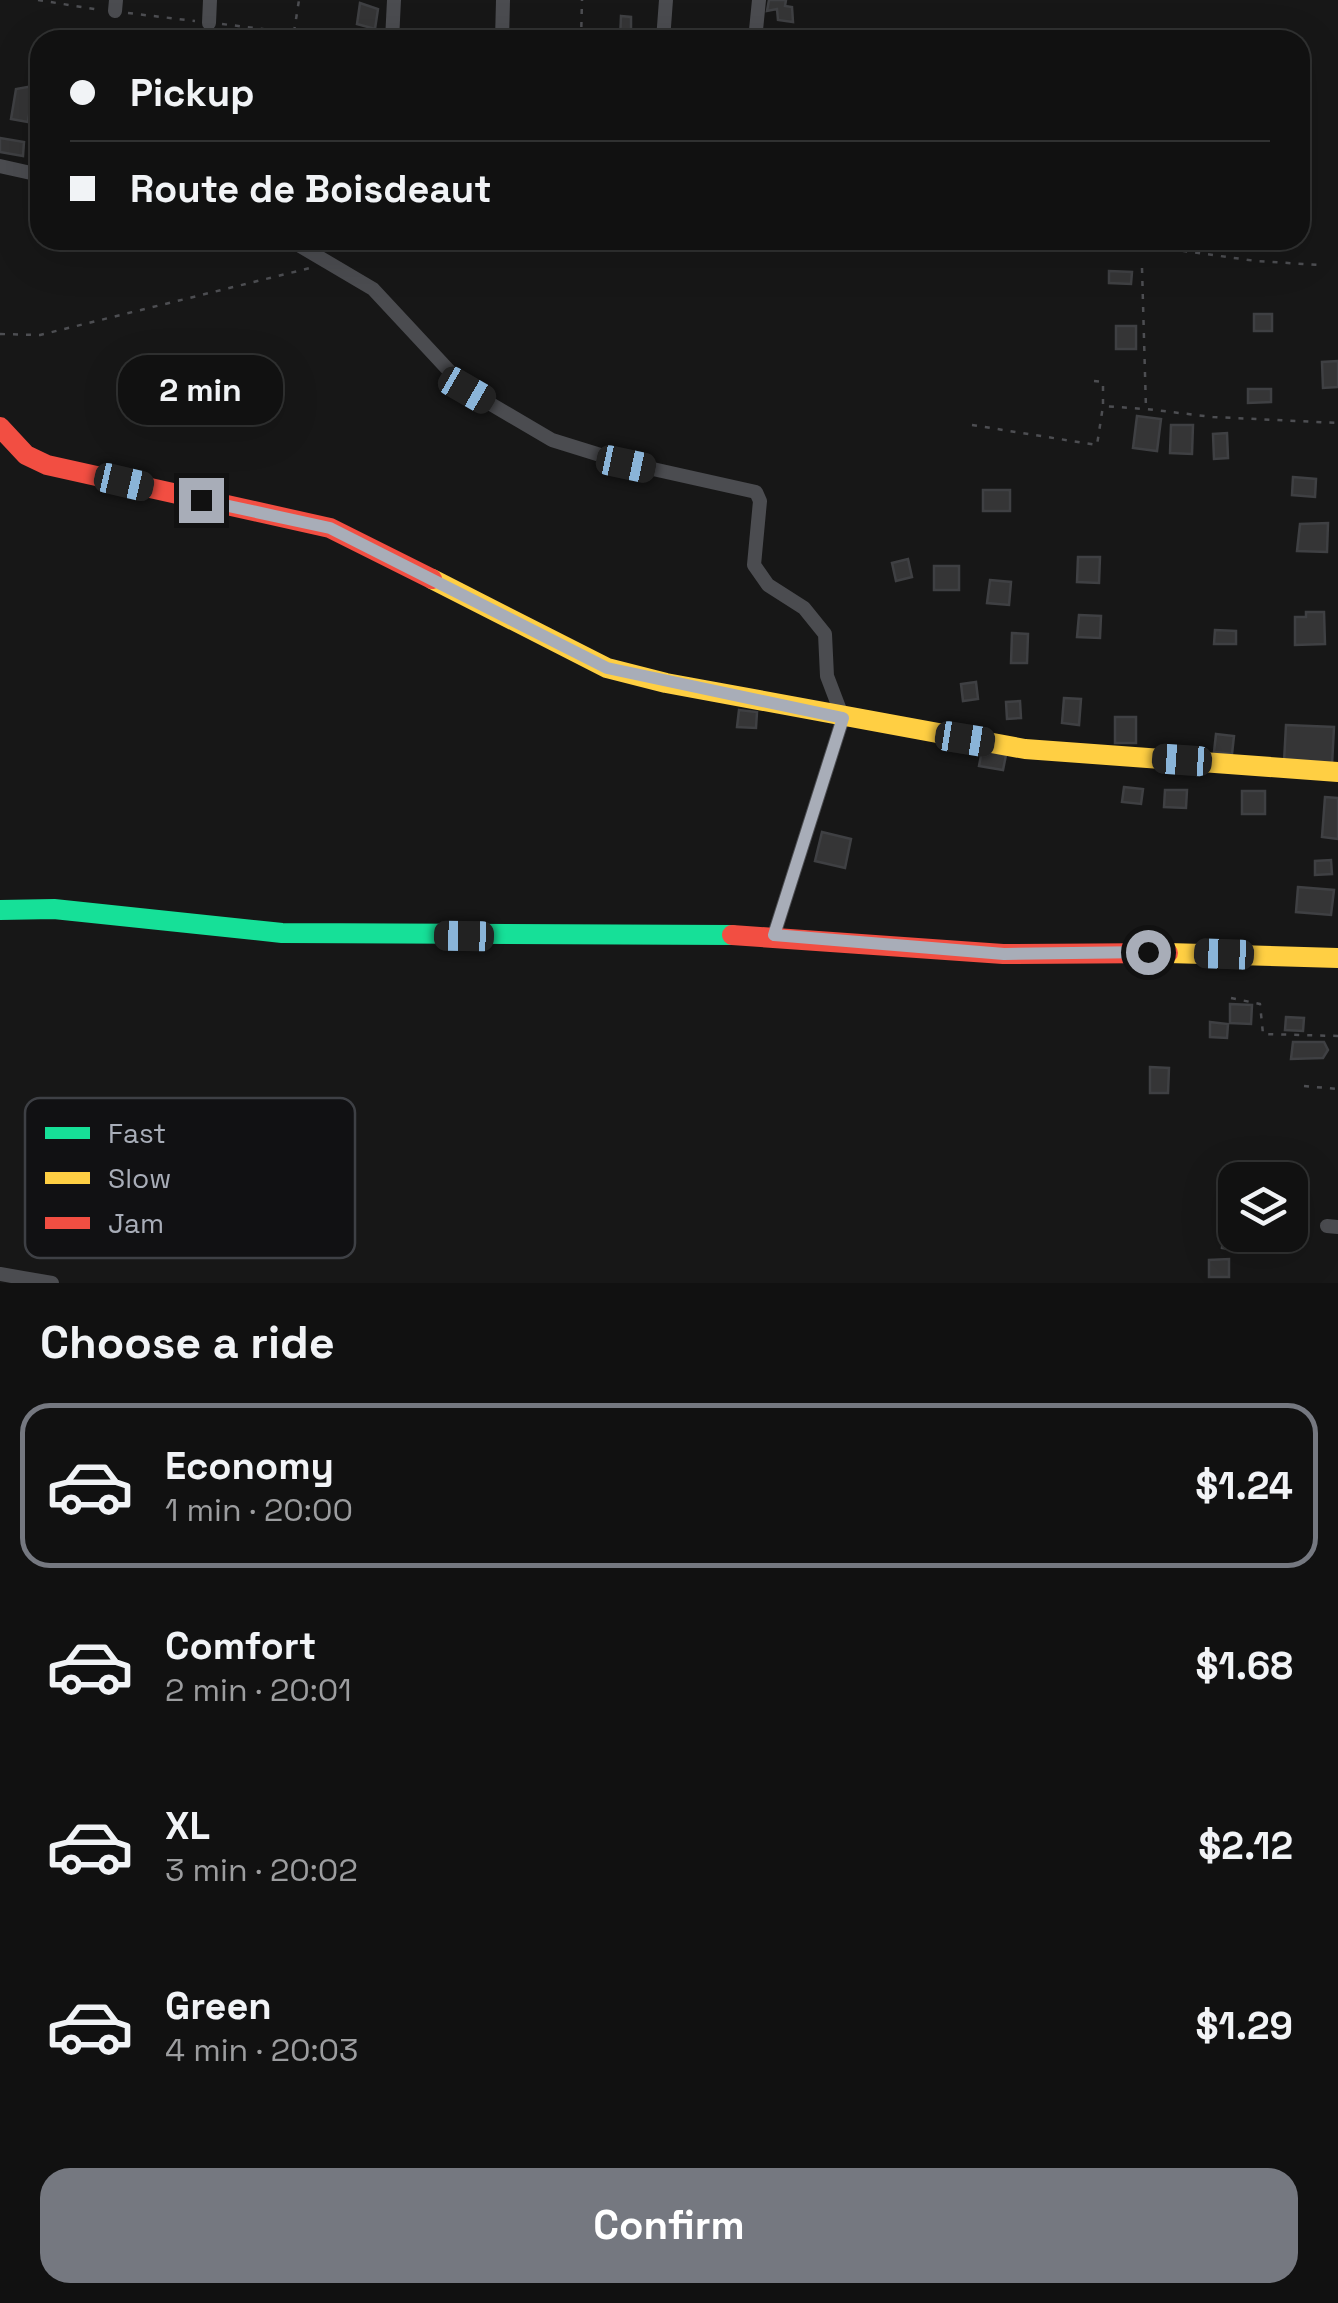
<!DOCTYPE html>
<html lang="en">
<head>
<meta charset="utf-8">
<style>
  :root { --surface:#111; --page:#1e1f1f; --text:#f1f3f6; --muted:#9c9d9f; --line:#303131; --accent:#757880 }
  body { margin:0; font-family:"Space Grotesk",sans-serif; background:var(--page); color:var(--text); height:100vh; display:flex; flex-direction:column; font-size:38px; white-space:nowrap }
  * { box-sizing:border-box; margin:0 }
  p { font-size:32px; color:var(--muted) }
  .icon { flex:none; width:55px; height:55px; fill:none; stroke:currentColor; stroke-width:2; stroke-linecap:round; stroke-linejoin:round }
  .map { position:relative; height:1283px; overflow:hidden }
  .sheet { display:flex; flex-direction:column; background:var(--surface); flex:1 }
  .sheet>* { flex:none }
  .banner { position:absolute; left:30px; top:30px; width:1280px; height:220px; border-radius:30px; box-shadow:0 10px 40px #0002,0 0 0 2px var(--line); display:grid; align-content:center; height:220px; padding:0 40px; background:var(--surface) }
  .tools { position:absolute; left:1218px; top:1162px; display:grid; gap:20px }
  .tools a { display:grid; place-items:center; width:90px; height:90px; border-radius:20px; background:var(--surface); box-shadow:0 10px 40px #0002,0 0 0 2px var(--line); font-size:50px }
  .end { position:absolute; width:45px; height:45px; margin:-22px; border:12px solid #a8adb8; background:#111; box-shadow:0 0 0 5px #111 }
  .from { border-radius:50% }
  .bubble { position:absolute; height:70px; border-radius:30px; background:var(--surface); box-shadow:0 10px 40px #0002,0 0 0 2px var(--line); font-size:32px; font-weight:600; line-height:70px; text-align:center }
  .car { position:absolute; width:30px; height:60px; margin:-30px -15px; border-radius:12px; box-shadow:0 0 8px 2px #0007; background:linear-gradient(#222 24%,#8ab4d8 0 40%,#222 0 76%,#8ab4d8 0 86%,#222 0) }
  .banner b { display:flex; align-items:center; gap:35px; height:95px; font-size:38px }
  .banner b+b { border-top:2px solid var(--line) }
  .banner i { width:25px; height:25px; background:var(--text) }
  ul { padding:0; list-style:none }
  li { display:flex; align-items:center; gap:30px; height:165px; margin:0 20px 15px; padding:0 20px; border:5px solid transparent; border-radius:30px }
  li div { flex:1 }
  li b { display:block; font-size:38px }
  li em { font-style:normal; font-weight:600 }
  li.active { border-color:var(--accent) }
  li>.icon { width:90px; height:90px; stroke-width:1.5 }
  h2 { padding:0 40px; font-size:45px; line-height:120px }
  .button { display:flex; gap:20px; margin-top:auto; padding:20px 40px }
  .button a { flex:1; height:115px; border-radius:30px; background:var(--accent); color:#fff; font-size:40px; font-weight:600; line-height:115px; text-align:center }
  .map>svg:first-child { display:block }
  .building { fill:#353536; stroke:#3f4043; stroke-width:2.5 }
  .lines { fill:none; stroke-linecap:round; stroke-linejoin:round }
  .path { stroke:#4d4e52; stroke-width:2.5; stroke-dasharray:5 8; stroke-linecap:butt }
  .street { stroke:#4b4c50; stroke-width:14 }
  .fast { stroke:#16e098; stroke-width:20 }
  .slow { stroke:#ffcf43; stroke-width:20 }
  .jam { stroke:#f24e42; stroke-width:20 }
  .route { stroke:#a8adb8; stroke-width:12 }
  .key { fill:#111113; stroke:#3e4045; stroke-width:2.5 }
  .key-label { font-size:28px; fill:#a8adb8 }
</style>
</head>
<body>
<div class="map">
<svg width="1338" height="1283" viewBox="0 0 1338 1283">
  <rect width="100%" height="100%" fill="#171717"/>
  <g class="building">
    <path d="M769,0h17l-1,6 7,1 1,15 -15,-2 -1,-11 -10,2z"/>
    <path d="M360,3l18,6 -3,20 -18,-5z"/>
    <path d="M621,16l10,1v23h-11z"/>
    <path d="M33,86l-5,36 -17,-3 5,-30z"/>
    <path d="M0,138l24,4 -1,14 -23,-4z"/>
    <path d="M1109,271l23,1 -1,12 -22,-1z"/>
    <rect x="1254" y="314" width="18" height="17"/>
    <rect x="1116" y="326" width="20" height="23"/>
    <path d="M1338,361v26l-15,1 -1,-26z"/>
    <path d="M1248,389h23v13l-23,1z"/>
    <path d="M1137,416l24,3 -4,32 -24,-3z"/>
    <path d="M1171,425h22l-1,29 -22,-1z"/>
    <path d="M1227,433l1,25 -14,1 -1,-25z"/>
    <path d="M1293,477l23,2 -1,18 -23,-2z"/>
    <rect x="983" y="490" width="27" height="21"/>
    <path d="M1328,523l-1,29 -30,-1 3,-27z"/>
    <path d="M1078,557h22l-1,26 -22,-1z"/>
    <path d="M908,559l4,18 -16,4 -4,-18z"/>
    <rect x="934" y="566" width="25" height="24"/>
    <path d="M990,580l21,2 -2,23 -22,-2z"/>
    <path d="M1306,612h18l1,32 -30,1v-28h11z"/>
    <path d="M1079,615l22,1 -1,22 -23,-1z"/>
    <path d="M1215,630l21,1v13h-22z"/>
    <path d="M1012,633l16,1 -1,29h-16z"/>
    <path d="M976,682l2,17 -15,2 -2,-17z"/>
    <path d="M1064,698l17,1 -2,26 -17,-2z"/>
    <path d="M1020,701l1,17 -14,1 -1,-17z"/>
    <path d="M739,710l18,2 -1,16 -19,-1z"/>
    <rect x="1115" y="717" width="21" height="26"/>
    <path d="M1286,725l48,2 -2,38 -48,-3z"/>
    <path d="M1216,734l18,2 -2,18 -18,-2z"/>
    <path d="M982,750l24,5 -3,15 -24,-4z"/>
    <path d="M1124,787l19,2 -2,15 -19,-2z"/>
    <path d="M1165,790h22l-1,18 -22,-1z"/>
    <rect x="1242" y="791" width="23" height="23"/>
    <path d="M1325,797l13,1v41l-16,-2z"/>
    <path d="M822,832l29,7 -6,29 -30,-7z"/>
    <path d="M1331,860l1,14 -17,1v-14z"/>
    <path d="M1298,887l36,3 -3,25 -35,-3z"/>
    <path d="M1230,1004l22,1 -1,19 -21,-1z"/>
    <path d="M1286,1017l18,1 -1,13 -18,-1z"/>
    <path d="M1210,1022l18,2 -1,14 -17,-1z"/>
    <path d="M1293,1042h31l4,8 -5,8 -32,1z"/>
    <path d="M1150,1067l19,1 -1,25h-18z"/>
    <path d="M1224,1227l11,2v6h4l-3,15 -14,-2z"/>
    <path d="M1229,1259v18h-20v-17z"/>
  </g>
  <g class="lines">
    <g class="path">
      <path d="M38,0l62,10"/>
      <path d="M128,13l67,8"/>
      <path d="M222,24l128,16"/>
      <path d="M294,32l5,-32"/>
      <path d="M581,40l1,-40"/>
      <path d="M1105,240l151,21 63,4"/>
      <path d="M1142,268l4,141 67,8 125,6"/>
      <path d="M0,334l40,1 270,-67"/>
      <path d="M1094,381l9,1v24l42,3"/>
      <path d="M972,425l125,20 6,-39"/>
      <path d="M1231,998l29,6 3,30 75,2"/>
      <path d="M1304,1086l34,3"/>
    </g>
    <g class="street">
      <path d="M115,11l1,-11"/>
      <path d="M209,23l1,-23"/>
      <path d="M392,40l2,-40"/>
      <path d="M502,40l1,-40"/>
      <path d="M663,40l3,-40"/>
      <path d="M755,40l4,-40"/>
      <path d="M0,166l40,9"/>
      <path d="M290,240l83,49 94,101 85,50 74,23 130,29 4,9 -6,64 14,20 36,23 21,26 2,42 16,42 -69,217"/>
      <path d="M1327,1226l11,1"/>
      <path d="M0,1274l52,9"/>
    </g>
    <path class="fast" d="M0,910l54,-1 228,24 450,2"/>
    <g class="slow">
      <path d="M432,579l175,89 59,15 359,66 313,23"/>
      <path d="M1168,953l170,5"/>
    </g>
    <g class="jam">
      <path d="M0,427l26,28 21,10 283,63 102,51"/>
      <path d="M732,935l271,19 165,-1"/>
    </g>
  </g>
  <g class="lines">
    <path class="route" d="M201,500l129,28 277,140 236,50 -69,217 230,19 144,-2"/>
  </g>
  <rect x="25" y="1098" width="330" height="160" rx="15" class="key"/>
  <rect x="45" y="1127" width="45" height="12" fill="#16e098"/>
  <rect x="45" y="1172" width="45" height="12" fill="#ffcf43"/>
  <rect x="45" y="1217" width="45" height="12" fill="#f24e42"/>
  <g class="key-label">
    <text x="108" y="1143">Fast</text>
    <text x="108" y="1188">Slow</text>
    <text x="108" y="1233">Jam</text>
  </g>
</svg>
<div class="tools">
<a><svg class="icon" aria-label="layers" viewBox="0 0 24 24"><path d="M12 4l9 5-9 5-9-5zM3 14l9 5 9-5"/></svg></a>
</div>
<i class="end from" style="left:1148px;top:952px"></i>
<i class="end" style="left:201px;top:500px"></i>
<div class="bubble" style="left:118px;top:355px;width:165px">2 min</div>
<i class="car" style="left:467px;top:390px;rotate:120deg"></i>
<i class="car" style="left:626px;top:464px;rotate:102deg"></i>
<i class="car" style="left:124px;top:482px;rotate:103deg"></i>
<i class="car" style="left:965px;top:739px;rotate:99deg"></i>
<i class="car" style="left:1182px;top:760px;rotate:274deg"></i>
<i class="car" style="left:464px;top:936px;rotate:271deg"></i>
<i class="car" style="left:1224px;top:954px;rotate:272deg"></i>
<div class="banner">
<b><i class="from"></i>Pickup</b>
<b><i></i>Route de Boisdeaut</b>
</div>
</div>
<section class="sheet">
<h2>Choose a ride</h2>
<ul>
<li class="active"><svg class="icon" aria-label="car" viewBox="0 0 24 24"><path d="M5 17H2v-5l4-1 3-4h7l3 4 3 1v5h-3M9 17h6M6 11h13"/><circle cx="7" cy="17" r="2"/><circle cx="17" cy="17" r="2"/></svg><div><b>Economy</b><p>1 min · 20:00</p></div><em>$1.24</em></li>
<li><svg class="icon" aria-label="car" viewBox="0 0 24 24"><path d="M5 17H2v-5l4-1 3-4h7l3 4 3 1v5h-3M9 17h6M6 11h13"/><circle cx="7" cy="17" r="2"/><circle cx="17" cy="17" r="2"/></svg><div><b>Comfort</b><p>2 min · 20:01</p></div><em>$1.68</em></li>
<li><svg class="icon" aria-label="car" viewBox="0 0 24 24"><path d="M5 17H2v-5l4-1 3-4h7l3 4 3 1v5h-3M9 17h6M6 11h13"/><circle cx="7" cy="17" r="2"/><circle cx="17" cy="17" r="2"/></svg><div><b>XL</b><p>3 min · 20:02</p></div><em>$2.12</em></li>
<li><svg class="icon" aria-label="car" viewBox="0 0 24 24"><path d="M5 17H2v-5l4-1 3-4h7l3 4 3 1v5h-3M9 17h6M6 11h13"/><circle cx="7" cy="17" r="2"/><circle cx="17" cy="17" r="2"/></svg><div><b>Green</b><p>4 min · 20:03</p></div><em>$1.29</em></li>
</ul>
<div class="button"><a>Confirm</a></div>
</section>
</body>
</html>
